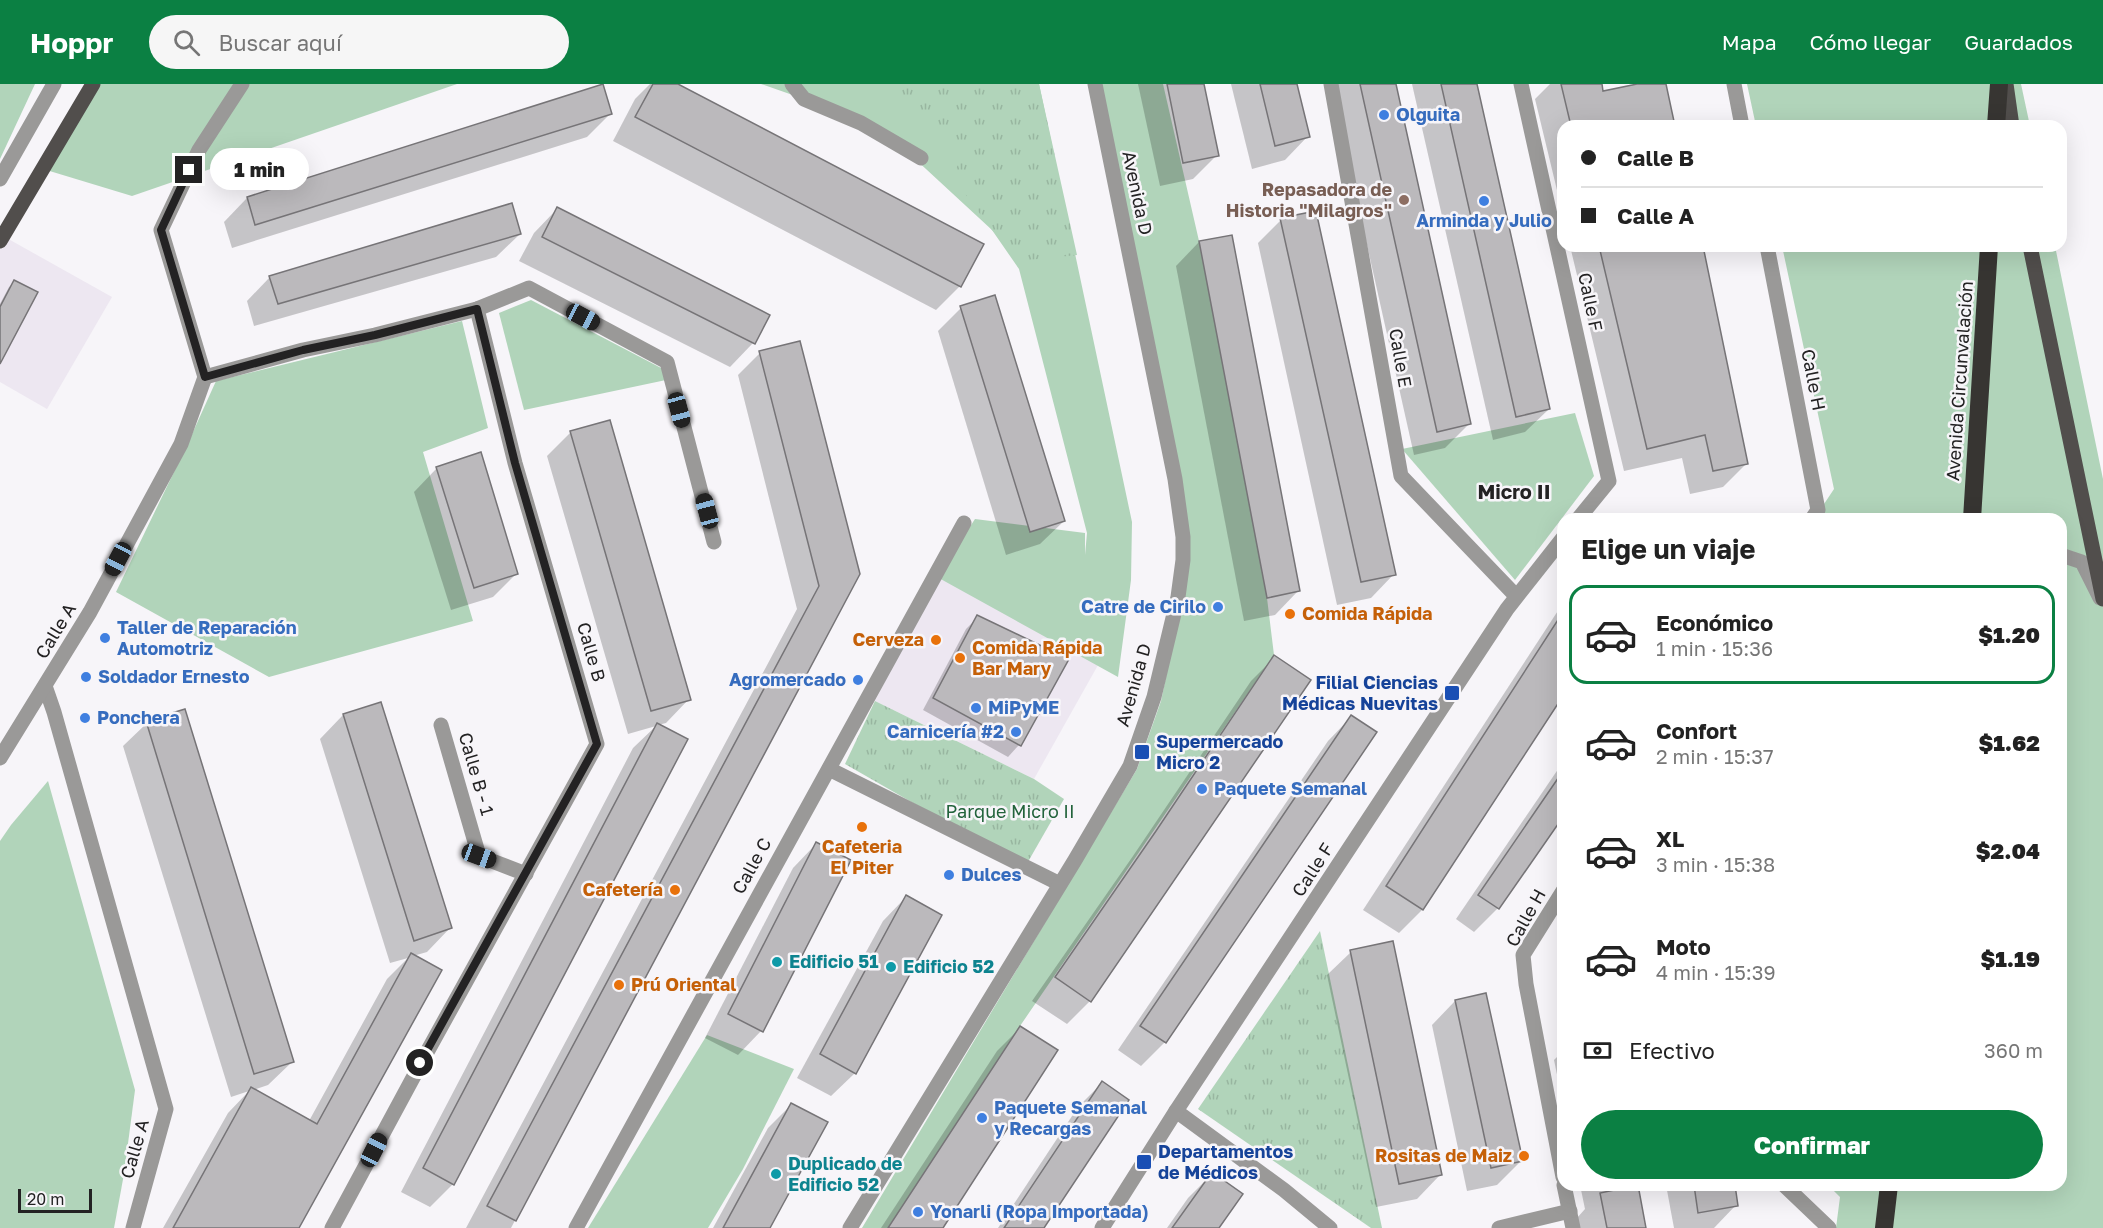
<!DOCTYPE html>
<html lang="es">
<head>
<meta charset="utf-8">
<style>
  :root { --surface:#fff; --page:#f6f6f6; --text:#222; --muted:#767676; --line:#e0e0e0; --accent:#0b8043 }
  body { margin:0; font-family:"Golos Text",sans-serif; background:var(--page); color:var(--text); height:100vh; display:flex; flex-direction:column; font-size:22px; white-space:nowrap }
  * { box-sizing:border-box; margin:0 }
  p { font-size:20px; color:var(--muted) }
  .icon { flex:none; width:33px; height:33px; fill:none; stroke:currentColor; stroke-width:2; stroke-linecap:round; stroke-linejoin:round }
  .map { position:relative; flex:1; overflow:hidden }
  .panel { position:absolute; left:1557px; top:429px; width:510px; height:678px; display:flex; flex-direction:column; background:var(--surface); border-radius:18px; box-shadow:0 6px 24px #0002 }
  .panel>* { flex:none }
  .guide { position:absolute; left:1557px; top:36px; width:510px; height:132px; border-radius:18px; box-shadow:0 6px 24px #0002; display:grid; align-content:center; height:132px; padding:0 24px; background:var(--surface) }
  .scale { position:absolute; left:18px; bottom:15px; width:74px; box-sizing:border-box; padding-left:6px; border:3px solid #232223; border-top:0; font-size:16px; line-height:21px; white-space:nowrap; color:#232223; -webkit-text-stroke:4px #f7f5f9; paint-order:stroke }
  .end { position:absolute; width:27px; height:27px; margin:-14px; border:8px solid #232223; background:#fff; box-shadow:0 0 0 3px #fff }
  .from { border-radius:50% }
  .bubble { position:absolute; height:42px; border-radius:21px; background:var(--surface); box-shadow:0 6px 24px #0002; font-size:20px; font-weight:800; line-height:42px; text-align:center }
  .car { position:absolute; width:18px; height:36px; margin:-18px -9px; border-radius:8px; box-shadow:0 0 4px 2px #0007; background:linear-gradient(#222 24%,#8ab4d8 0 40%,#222 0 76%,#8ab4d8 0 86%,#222 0) }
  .guide b { display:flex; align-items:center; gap:21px; height:57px; font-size:22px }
  .guide b+b { border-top:2px solid var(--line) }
  .guide i { width:15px; height:15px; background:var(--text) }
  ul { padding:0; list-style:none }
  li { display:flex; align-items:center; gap:18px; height:99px; margin:0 12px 9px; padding:0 12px; border:3px solid transparent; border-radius:18px }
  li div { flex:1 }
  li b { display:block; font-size:22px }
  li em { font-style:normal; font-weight:800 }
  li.selected { border-color:var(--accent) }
  li>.icon { width:54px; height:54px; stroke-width:1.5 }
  h2 { padding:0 24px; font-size:27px; line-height:72px }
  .pay { display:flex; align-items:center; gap:15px; height:66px; padding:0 24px; font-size:22px }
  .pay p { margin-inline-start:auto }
  .action { display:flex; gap:12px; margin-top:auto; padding:12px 24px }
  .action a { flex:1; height:69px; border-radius:36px; background:var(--accent); color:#fff; font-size:24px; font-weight:800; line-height:69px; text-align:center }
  header { display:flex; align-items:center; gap:36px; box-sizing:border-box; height:84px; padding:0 30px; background:var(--accent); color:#fff }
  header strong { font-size:28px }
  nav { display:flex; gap:33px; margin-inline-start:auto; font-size:21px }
  .search { width:420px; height:54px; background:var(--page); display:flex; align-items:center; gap:15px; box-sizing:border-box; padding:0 21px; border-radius:33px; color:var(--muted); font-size:22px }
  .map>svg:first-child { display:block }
  .built { fill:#ede7f1 }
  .green { fill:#b1d4ba }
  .park { fill:url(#park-tufts) }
  .shadow { fill:#0003 }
  .building { fill:#bbb9bc; stroke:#767477; stroke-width:1.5 }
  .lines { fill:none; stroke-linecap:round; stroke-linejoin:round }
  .minor { stroke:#9a9998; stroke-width:15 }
  .major { stroke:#514e4c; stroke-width:15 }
  .highway { stroke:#373532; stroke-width:18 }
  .route { stroke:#232223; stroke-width:8 }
  .shop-dot { fill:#3f7fe0; stroke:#f7f5f9; stroke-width:2 }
  .education-dot { fill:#8d6e63; stroke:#f7f5f9; stroke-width:2 }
  .food-dot { fill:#e8710a; stroke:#f7f5f9; stroke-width:2 }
  .transit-dot { fill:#1a4fb4; stroke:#f7f5f9; stroke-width:2 }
  .culture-dot { fill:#0f9aa8; stroke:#f7f5f9; stroke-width:2 }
  .labels { text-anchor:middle; stroke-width:5; stroke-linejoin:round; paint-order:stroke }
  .shop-label { font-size:18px; font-weight:bold; fill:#366cbe; stroke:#f7f5f9; text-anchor:start }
  .education-label { font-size:18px; font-weight:bold; fill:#785e54; stroke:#f7f5f9; text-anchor:end }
  .street-label { font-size:18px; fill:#232223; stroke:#f7f5f9 }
  .food-label { font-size:18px; font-weight:bold; fill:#c56008; stroke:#f7f5f9; text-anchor:start }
  .transit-label { font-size:18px; font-weight:bold; fill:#164399; stroke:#f7f5f9; text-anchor:start }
  .park-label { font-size:18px; fill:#22633b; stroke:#f7f5f9 }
  .culture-label { font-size:18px; font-weight:bold; fill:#0d838f; stroke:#f7f5f9; text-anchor:start }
  .neighbourhood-label { font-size:20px; font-weight:bold; fill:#232223; stroke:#f7f5f9 }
</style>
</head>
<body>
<header>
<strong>Hoppr</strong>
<div class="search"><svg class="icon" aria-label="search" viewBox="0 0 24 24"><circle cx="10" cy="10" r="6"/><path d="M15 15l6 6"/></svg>Buscar aquí</div>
<nav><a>Mapa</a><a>Cómo llegar</a><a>Guardados</a></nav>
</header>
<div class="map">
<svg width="2103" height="1144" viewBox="0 0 2103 1144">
  <defs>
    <pattern id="park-tufts" width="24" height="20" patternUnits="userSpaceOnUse" patternTransform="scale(1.5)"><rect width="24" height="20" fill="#b1d4ba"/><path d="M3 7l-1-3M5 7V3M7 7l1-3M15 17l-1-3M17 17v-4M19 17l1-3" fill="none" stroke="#98b6a0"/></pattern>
  </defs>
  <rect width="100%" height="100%" fill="#f7f5f9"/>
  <g class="built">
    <path d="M3,152l109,61 -65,112 -47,-27v-141z"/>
    <path d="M937,493l165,81 -68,121 -159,-78z"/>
  </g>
  <g class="green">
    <path d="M0,0h35l-35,75z"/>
    <path d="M93,0h364l-325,112 -89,-27z"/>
    <path d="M761,0h278l93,438 -1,58 -13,97 -181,-100 38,-58 110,14v22l2,-22 -68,-264 -27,-39 -92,-85 -96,-46z"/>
    <path d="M1098,0h65l36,157 68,357 7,57 -254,371 -132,202h-26l275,-459 24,-68 27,-131z"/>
    <path d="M1747,0h274l9,42h-274z"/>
    <path d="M1782,162h273l48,233v749h-267l4,-31 -12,-12h233v-666h-247l20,-30z"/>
    <path d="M531,216l132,69 3,11 -142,30 -25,-97z"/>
    <path d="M462,237l26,107 -65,24 50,169 -204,56 -153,-85 72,-149 28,-62z"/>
    <path d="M1575,329l19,63 -79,104 -113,-131z"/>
    <path d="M48,697l87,309 -11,84 -10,54h-114v-387l11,-16z"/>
    <path d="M707,951l87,34 -51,100 -35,59h-120z"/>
  </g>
  <g class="park">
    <path d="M881,0h158l38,171 -57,6 -28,-31 -41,-55 10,-14 -50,-46 -30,-24z"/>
    <path d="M875,617l159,78 30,20 -39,68 -180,-103z"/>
    <path d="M1320,847l62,297h-11l-173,-119z"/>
  </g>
  <g class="shadow">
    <path d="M650,0h24l286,202 -24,24 -323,-169 22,-42z"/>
    <path d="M1138,0h64l15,71 -24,24 -33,7z"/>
    <path d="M1231,0h65l12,52 -23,24 -33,9z"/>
    <path d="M1331,0h63l75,340 -24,24 -31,7z"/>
    <path d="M1412,0h63l74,325 -24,23 -32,8z"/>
    <path d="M1550,0h50l2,9 42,-9h20l10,42h-111v89l-28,-116z"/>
    <path d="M611,29l-24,24 -355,111 -8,-26 23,-24z"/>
    <path d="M557,125l196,134 -23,24 -211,-106 15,-28z"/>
    <path d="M1281,136l113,354 -23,24 -34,7 -79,-362z"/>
    <path d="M520,150l-24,23 -242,69 -7,-25 23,-24z"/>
    <path d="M1199,158l99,349 -23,24 -31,6 -68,-355z"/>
    <path d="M1570,162h131l46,217 -24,24 -33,7 -8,-36 -58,13z"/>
    <path d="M15,198l-15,76v-54l9,-17z"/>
    <path d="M961,224l103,213 -24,23 -34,11 -68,-224z"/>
    <path d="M760,269l98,220 -347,655h-45l331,-619 -59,-234z"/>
    <path d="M571,348l118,267 -23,24 -8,2 -205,459 -23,23 -29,-15 232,-444 23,-22 -28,8 -81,-278z"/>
    <path d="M437,384l79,106 -23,23 -42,13 -37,-118z"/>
    <path d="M1630,430l7,5h-12z"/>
    <path d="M1563,519v90l-141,217 -23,23 -36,-23z"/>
    <path d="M978,533l41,128 -11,12 -85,-47 43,-81z"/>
    <path d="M1275,573l-185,344 -23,23 -35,-23 101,-145 118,-175z"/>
    <path d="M380,620l70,224 -23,24 -14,4 -116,272h-134l65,-115 21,-22 -18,6 -108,-351 24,-23 145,339 -24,23 -15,5 56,31 78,-142 21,-21 -18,5 -70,-224 23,-24z"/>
    <path d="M1351,633l24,16 -210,309 -24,24 -23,-16 210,-309z"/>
    <path d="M1563,678v51l-65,95 -24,24 -18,-13z"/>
    <path d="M816,760l-55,187 -23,24 -33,-17 88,-170z"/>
    <path d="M906,813l-51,176 -24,23 -34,-18 86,-157z"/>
    <path d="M1351,868l89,223 -23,24 -41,8 -49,-232z"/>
    <path d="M1455,917l66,160 -24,24 -30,6 -35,-166z"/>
    <path d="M1020,944l-79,200h-60l116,-177z"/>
    <path d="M1563,967v53l-9,-44z"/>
    <path d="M1102,999l-60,145h-44l80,-121z"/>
    <path d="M791,1021l-23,123h-55l55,-100z"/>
    <path d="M1212,1090l5,54h-50l21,-30z"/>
    <path d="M1580,1101h55l9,43h-65l-2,-10 8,-9z"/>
    <path d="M1666,1101h67l3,20 -22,23h-40z"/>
  </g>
  <g class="building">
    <path d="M603,0l9,30 -357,111 -8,-28z"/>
    <path d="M653,0h25l306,160 -23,43 -326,-170z"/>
    <path d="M1167,0h37l15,72 -36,7z"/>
    <path d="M1260,0h37l13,53 -35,9z"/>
    <path d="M1360,0h36l75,340 -34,8z"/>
    <path d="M1441,0h36l73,325 -34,8z"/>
    <path d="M1561,0h41l1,7 34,-7h29l9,42h-104z"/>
    <path d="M512,119l9,31 -243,70 -9,-28z"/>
    <path d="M557,123l213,108 -15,29 -213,-107z"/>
    <path d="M1316,127l80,364 -35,7 -81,-364z"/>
    <path d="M1232,151l68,356 -33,7 -68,-357z"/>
    <path d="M1599,162h104l45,218 -35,7 -8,-36 -58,14z"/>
    <path d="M14,196l24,12 -38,72v-57z"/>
    <path d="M995,211l70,226 -35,11 -70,-226z"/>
    <path d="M800,257l60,233 -344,647 -29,-15 332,-620 -60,-235z"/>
    <path d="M610,336l81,280 -40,11 -81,-280z"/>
    <path d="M481,368l37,122 -44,14 -38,-121z"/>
    <path d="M1563,528v84l-140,214 -37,-24z"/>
    <path d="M977,531l92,44 -48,87 -88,-48z"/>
    <path d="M1274,571l37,25 -220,322 -36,-25 101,-146z"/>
    <path d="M381,618l71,226 -38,13 -71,-227z"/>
    <path d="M185,625l109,353 -40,12 -108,-353z"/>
    <path d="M1351,631l26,17 -211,311 -26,-17z"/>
    <path d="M657,639l31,16 -234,446 -31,-17z"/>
    <path d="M1563,687v46l-64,92 -21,-14z"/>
    <path d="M816,758l35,18 -88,172 -35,-18z"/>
    <path d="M906,811l36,20 -86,159 -36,-20z"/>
    <path d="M1393,857l49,234 -43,9 -49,-234z"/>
    <path d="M411,869l31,17 -143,258h-126l78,-141 66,37z"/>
    <path d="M1486,909l37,168 -32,7 -36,-168z"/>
    <path d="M1020,942l38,24 -115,178h-55z"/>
    <path d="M1102,997l27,19 -85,128h-40z"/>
    <path d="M791,1019l37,19 -46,84 -12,22h-47z"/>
    <path d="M1212,1088l31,22 -24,34h-47z"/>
    <path d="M1638,1101l8,43h-39l-7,-35z"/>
    <path d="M1694,1101h41l3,21 -40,7z"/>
  </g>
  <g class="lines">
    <g class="minor">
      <path d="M792,0l12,15 57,24 60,35"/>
      <path d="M1331,0l70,392 115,120"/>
      <path d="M1521,0l88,397 -31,38"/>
      <path d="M1734,0l8,42"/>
      <path d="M0,95l54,-95"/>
      <path d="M1767,162l51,264 -6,9"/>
      <path d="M205,293l98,-27 72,-15 102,-26 52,-21 138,74 47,180"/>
      <path d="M2061,471l21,7 18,36"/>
      <path d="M45,602l9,26 112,397 -33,119"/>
      <path d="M441,641l38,131 47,18"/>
      <path d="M0,674l90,-146 91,-168 24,-67 -44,-147 38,-80 43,-66"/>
      <path d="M829,685l231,115"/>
      <path d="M1563,807l-40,64 3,29 37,193"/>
      <path d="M1176,1027l108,79 46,38"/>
      <path d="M1564,1101l9,43"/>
      <path d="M1784,1101l45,43"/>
      <path d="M332,1144l89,-165 176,-319 -82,-281 -38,-154"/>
      <path d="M576,1144l388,-705"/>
      <path d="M850,1144l225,-368 55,-94 24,-69 24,-100 5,-37v-23l-8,-58 -80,-395"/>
      <path d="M1102,1144l74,-117 331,-502 56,-71"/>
      <path d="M1499,1144l71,-17"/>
    </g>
    <g class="major">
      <path d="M2006,0l6,42"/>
      <path d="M0,157l93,-157"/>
      <path d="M2030,162l73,353"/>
    </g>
    <g class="highway">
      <path d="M1996,42l3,-42"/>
      <path d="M1972,435l17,-273"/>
      <path d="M1884,1144l5,-43"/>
    </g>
  </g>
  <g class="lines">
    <path class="route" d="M189,86l-28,60 44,147 98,-27 72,-15 102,-26 38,154 82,281 -177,319"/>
  </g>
  <g class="shop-dot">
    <circle cx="1384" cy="31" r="6"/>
    <circle cx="1484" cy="117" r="6"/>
    <circle cx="1218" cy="523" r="6"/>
    <circle cx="105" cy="554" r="6"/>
    <circle cx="86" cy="593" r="6"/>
    <circle cx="858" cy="596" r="6"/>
    <circle cx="976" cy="624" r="6"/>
    <circle cx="85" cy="634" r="6"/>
    <circle cx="1016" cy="648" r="6"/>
    <circle cx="1202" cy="705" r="6"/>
    <circle cx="949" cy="791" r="6"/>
    <circle cx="982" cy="1034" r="6"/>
    <circle cx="918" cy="1128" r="6"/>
  </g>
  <circle class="education-dot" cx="1404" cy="116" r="6"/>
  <g class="food-dot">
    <circle cx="1290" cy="530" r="6"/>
    <circle cx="936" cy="556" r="6"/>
    <circle cx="960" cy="574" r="6"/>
    <circle cx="862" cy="743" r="6"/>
    <circle cx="675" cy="806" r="6"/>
    <circle cx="619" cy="901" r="6"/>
    <circle cx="1524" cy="1072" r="6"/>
  </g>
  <g class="transit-dot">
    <rect x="1444" y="601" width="16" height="16" rx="3"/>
    <rect x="1134" y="660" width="16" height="16" rx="3"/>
    <rect x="1136" y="1070" width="16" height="16" rx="3"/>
  </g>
  <g class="culture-dot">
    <circle cx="777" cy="878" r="6"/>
    <circle cx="891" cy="883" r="6"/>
    <circle cx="776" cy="1090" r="6"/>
  </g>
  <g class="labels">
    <g class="shop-label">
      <text x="1396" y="37">Olguita</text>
      <text x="1484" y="143" text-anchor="middle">Arminda y Julio</text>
      <text x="1206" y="529" text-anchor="end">Catre de Cirilo</text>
      <text x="117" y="550">Taller de Reparación<tspan x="117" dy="21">Automotriz</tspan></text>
      <text x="98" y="599">Soldador Ernesto</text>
      <text x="846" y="602" text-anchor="end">Agromercado</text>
      <text x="988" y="630">MiPyME</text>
      <text x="97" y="640">Ponchera</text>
      <text x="1004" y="654" text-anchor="end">Carnicería #2</text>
      <text x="1214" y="711">Paquete Semanal</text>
      <text x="961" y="797">Dulces</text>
      <text x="994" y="1030">Paquete Semanal<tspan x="994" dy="21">y Recargas</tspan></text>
      <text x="930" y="1134">Yonarli (Ropa Importada)</text>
    </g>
    <g class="education-label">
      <text x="1392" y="112">Repasadora de<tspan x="1392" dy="21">Historia "Milagros"</tspan></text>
    </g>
    <g class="street-label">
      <text transform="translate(1137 109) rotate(78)" y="6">Avenida D</text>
      <text transform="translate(1590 218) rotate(78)" y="6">Calle F</text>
      <text transform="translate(1400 274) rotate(80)" y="6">Calle E</text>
      <text transform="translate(1813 296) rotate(79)" y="6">Calle H</text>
      <text transform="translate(1960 297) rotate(-86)" y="6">Avenida Circunvalación</text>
      <text transform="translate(56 547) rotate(-59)" y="6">Calle A</text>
      <text transform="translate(591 568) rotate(74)" y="6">Calle B</text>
      <text transform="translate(1134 601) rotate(-74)" y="6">Avenida D</text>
      <text transform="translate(476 690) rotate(74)" y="6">Calle B - 1</text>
      <text transform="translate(752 782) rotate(-61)" y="6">Calle C</text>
      <text transform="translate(1313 786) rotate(-57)" y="6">Calle F</text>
      <text transform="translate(1526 834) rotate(-61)" y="6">Calle H</text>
      <text transform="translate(135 1065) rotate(-74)" y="6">Calle A</text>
    </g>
    <g class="food-label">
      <text x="1302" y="536">Comida Rápida</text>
      <text x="924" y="562" text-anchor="end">Cerveza</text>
      <text x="972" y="570">Comida Rápida<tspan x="972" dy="21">Bar Mary</tspan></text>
      <text x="862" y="769" text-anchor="middle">Cafeteria<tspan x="862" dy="21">El Piter</tspan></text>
      <text x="663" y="812" text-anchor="end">Cafetería</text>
      <text x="631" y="907">Prú Oriental</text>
      <text x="1512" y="1078" text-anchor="end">Rositas de Maiz</text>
    </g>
    <g class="transit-label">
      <text x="1438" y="605" text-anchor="end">Filial Ciencias<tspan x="1438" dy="21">Médicas Nuevitas</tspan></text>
      <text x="1156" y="664">Supermercado<tspan x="1156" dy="21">Micro 2</tspan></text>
      <text x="1158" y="1074">Departamentos<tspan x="1158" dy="21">de Médicos</tspan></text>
    </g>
    <g class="park-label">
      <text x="1010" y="734">Parque Micro II</text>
    </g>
    <g class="culture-label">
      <text x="789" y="884">Edificio 51</text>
      <text x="903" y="889">Edificio 52</text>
      <text x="788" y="1086">Duplicado de<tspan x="788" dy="21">Edificio 52</tspan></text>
    </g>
    <g class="neighbourhood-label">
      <text x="1514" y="415">Micro II</text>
    </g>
  </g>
</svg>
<div class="scale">20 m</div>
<i class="end from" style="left:420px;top:979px"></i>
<i class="end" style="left:189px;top:86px"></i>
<div class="bubble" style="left:210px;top:64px;width:99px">1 min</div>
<i class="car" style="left:583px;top:233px;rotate:118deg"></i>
<i class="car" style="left:679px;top:326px;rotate:165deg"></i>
<i class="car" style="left:707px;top:427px;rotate:345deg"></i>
<i class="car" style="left:118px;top:475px;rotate:208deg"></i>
<i class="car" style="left:479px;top:772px;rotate:110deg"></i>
<i class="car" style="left:374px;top:1066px;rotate:27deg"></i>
<div class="guide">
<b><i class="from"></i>Calle B</b>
<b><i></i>Calle A</b>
</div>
<section class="panel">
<h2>Elige un viaje</h2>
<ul>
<li class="selected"><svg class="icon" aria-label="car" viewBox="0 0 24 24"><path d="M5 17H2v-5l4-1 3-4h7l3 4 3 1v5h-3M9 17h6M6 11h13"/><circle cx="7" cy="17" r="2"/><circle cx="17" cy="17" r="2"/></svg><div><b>Económico</b><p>1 min · 15:36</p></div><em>$1.20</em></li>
<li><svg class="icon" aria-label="car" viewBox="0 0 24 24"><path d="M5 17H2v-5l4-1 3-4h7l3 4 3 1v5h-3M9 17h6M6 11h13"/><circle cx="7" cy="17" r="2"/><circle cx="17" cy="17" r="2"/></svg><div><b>Confort</b><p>2 min · 15:37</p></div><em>$1.62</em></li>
<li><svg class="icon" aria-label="car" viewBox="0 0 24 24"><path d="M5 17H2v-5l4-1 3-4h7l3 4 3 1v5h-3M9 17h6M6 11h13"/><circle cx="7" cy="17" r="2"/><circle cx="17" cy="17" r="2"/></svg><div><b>XL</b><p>3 min · 15:38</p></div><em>$2.04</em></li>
<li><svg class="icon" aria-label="car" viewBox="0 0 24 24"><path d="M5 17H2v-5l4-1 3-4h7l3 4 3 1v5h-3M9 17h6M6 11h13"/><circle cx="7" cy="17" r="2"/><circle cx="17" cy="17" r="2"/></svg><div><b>Moto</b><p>4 min · 15:39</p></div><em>$1.19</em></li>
</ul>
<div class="pay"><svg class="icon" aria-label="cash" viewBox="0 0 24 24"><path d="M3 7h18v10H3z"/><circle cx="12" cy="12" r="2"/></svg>Efectivo<p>360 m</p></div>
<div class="action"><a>Confirmar</a></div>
</section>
</div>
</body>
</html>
